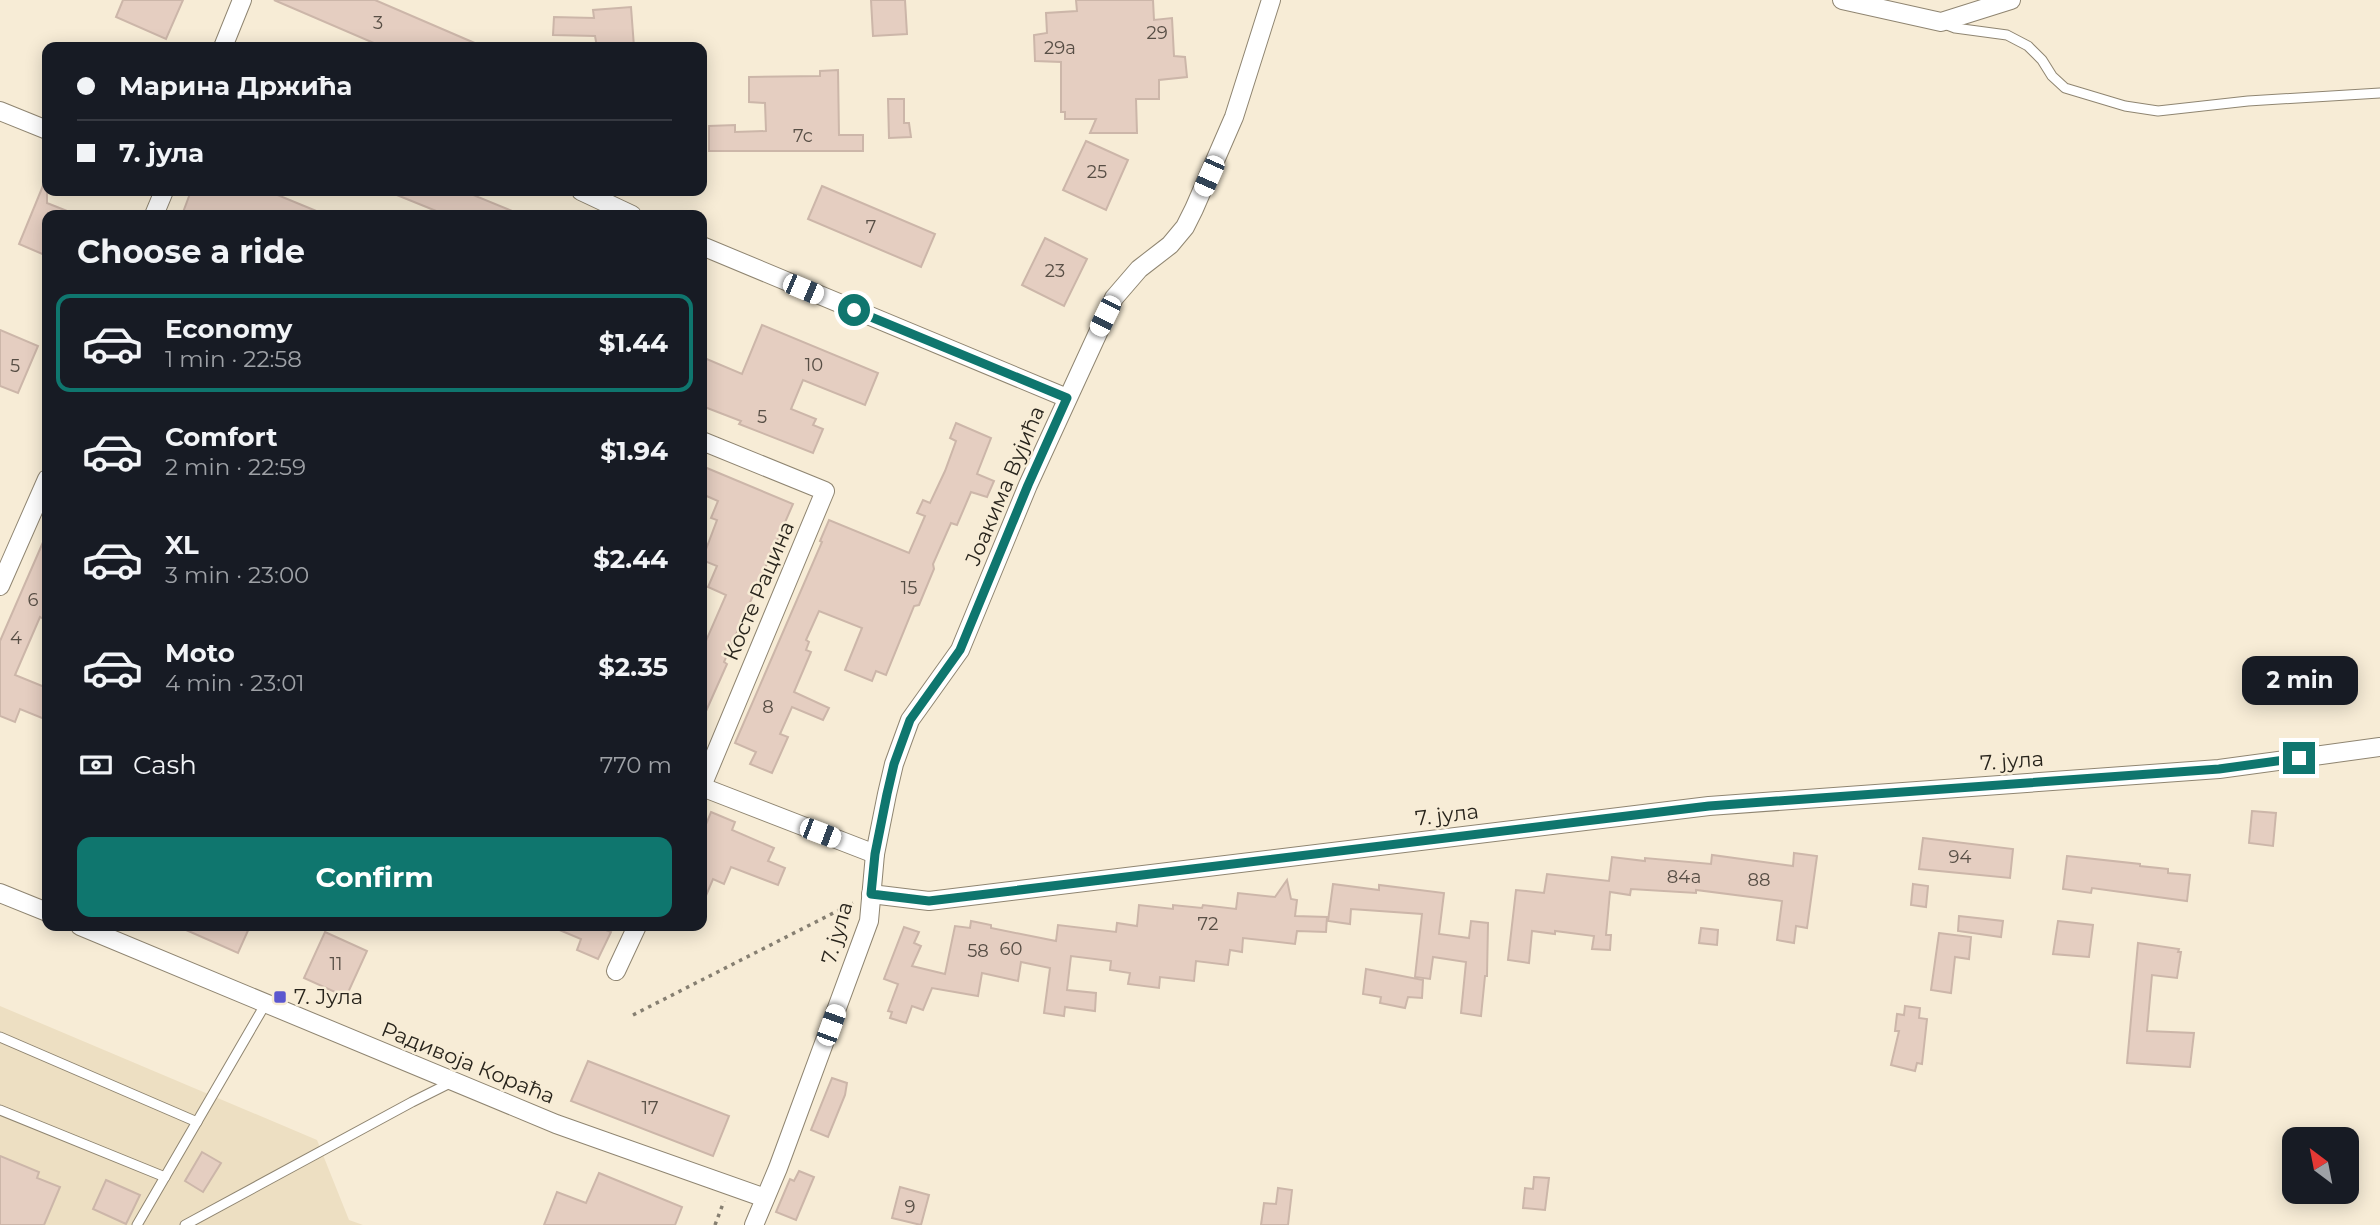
<!DOCTYPE html>
<html lang="en">
<head>
<meta charset="utf-8">
<style>
  :root { --surface:#171b24; --page:#242831; --text:#f1f3f6; --muted:#9ea1a6; --line:#363941; --accent:#0f766e }
  body { margin:0; font-family:Montserrat,sans-serif; background:var(--page); color:var(--text); height:100vh; display:flex; flex-direction:column; font-size:26px; white-space:nowrap }
  * { box-sizing:border-box; margin:0 }
  p { font-size:23px; color:var(--muted) }
  .icon { flex:none; width:38px; height:38px; fill:none; stroke:currentColor; stroke-width:2; stroke-linecap:round; stroke-linejoin:round }
  .map { position:relative; flex:1; overflow:hidden }
  .details { position:absolute; left:42px; top:210px; width:665px; height:721px; display:flex; flex-direction:column; background:var(--surface); border-radius:14px; box-shadow:0 4px 18px #0003 }
  .details>* { flex:none }
  .top-card { position:absolute; left:42px; top:42px; width:665px; height:154px; border-radius:14px; box-shadow:0 4px 18px #0003; display:grid; align-content:center; height:154px; padding:0 35px; background:var(--surface) }
  .needle { width:46px; rotate:328deg }
  .fabs { position:absolute; left:2282px; top:1127px; display:grid; gap:14px }
  .fabs a { display:grid; place-items:center; width:77px; height:77px; border-radius:14px; background:var(--surface); box-shadow:0 4px 18px #0003; font-size:35px }
  .end { position:absolute; width:32px; height:32px; margin:-16px; border:9px solid #0f766e; background:#fff; box-shadow:0 0 0 4px #fff }
  .from { border-radius:50% }
  .bubble { position:absolute; height:49px; border-radius:14px; background:var(--surface); box-shadow:0 4px 18px #0003; font-size:23px; font-weight:700; line-height:49px; text-align:center }
  .car { position:absolute; width:21px; height:42px; margin:-21px -10px; border-radius:9px; box-shadow:0 0 5px 2px #0007; background:linear-gradient(#fff 24%,#345 0 40%,#fff 0 76%,#345 0 86%,#fff 0) }
  .top-card b { display:flex; align-items:center; gap:24px; height:66px; font-size:26px }
  .top-card b+b { border-top:2px solid var(--line) }
  .top-card i { width:18px; height:18px; background:var(--text) }
  ul { padding:0; list-style:none }
  li { display:flex; align-items:center; gap:21px; height:98px; margin:0 14px 10px; padding:0 21px; border:4px solid transparent; border-radius:14px }
  li div { flex:1 }
  li b { display:block; font-size:26px }
  li em { font-style:normal; font-weight:700 }
  li.active { border-color:var(--accent) }
  li>.icon { width:63px; height:63px; stroke-width:1.5 }
  h2 { padding:0 35px; font-size:32px; line-height:84px }
  .pay { display:flex; align-items:center; gap:18px; height:77px; padding:0 35px; font-size:26px }
  .pay p { margin-inline-start:auto }
  .action { display:flex; gap:14px; margin-top:auto; padding:14px 35px }
  .action a { flex:1; height:80px; border-radius:14px; background:var(--accent); color:#fff; font-size:28px; font-weight:700; line-height:80px; text-align:center }
  .map>svg:first-child { display:block }
  .built { fill:#eddfc2 }
  .building { fill:#e5cec1; stroke:#ccb6a9; stroke-width:2 }
  .lines { fill:none; stroke-linecap:round; stroke-linejoin:round }
  .lane-casing { stroke:#8f8571; stroke-width:11 }
  .street-casing { stroke:#8f8571; stroke-width:20 }
  .path { stroke:#867f71; stroke-width:3.5; stroke-dasharray:3.5 5; stroke-linecap:butt }
  .lane { stroke:#fff; stroke-width:9 }
  .street { stroke:#fff; stroke-width:18 }
  .route { stroke:#0f766e; stroke-width:9 }
  .poi-dot { fill:#5b57cf; stroke:#f7ecd6; stroke-width:2.5 }
  .labels { text-anchor:middle; stroke-width:5; stroke-linejoin:round; paint-order:stroke }
  .number-label { font-size:18px; fill:#574e45 }
  .street-label { font-size:21px; fill:#28241c; stroke:#f7ecd6 }
  .poi-label { font-size:21px; fill:#28241c; stroke:#f7ecd6; text-anchor:start }
</style>
</head>
<body>
<div class="map">
<svg width="2380" height="1225" viewBox="0 0 2380 1225">
  <rect width="100%" height="100%" fill="#f7ecd6"/>
  <path class="built" d="M0,1006l317,134 32,80 14,5h-363z"/>
  <g class="building">
    <path d="M123,0h60l-17,39 -50,-22z"/>
    <path d="M274,0h101l109,47h-101z"/>
    <path d="M871,0h34l2,34 -34,2z"/>
    <path d="M1076,0h77l1,20 18,-2 2,38 11,1 2,20 -28,3v19h-23l1,34h-47l6,-14h-31v-7h-4v-50l-26,-1 -1,-26 13,-2 -1,-20 31,-2z"/>
    <path d="M631,7l3,40h-37l-2,-11 -42,-1 1,-18 40,1 -1,-8z"/>
    <path d="M838,70l1,65h24v16h-154v-25l26,-1v7l31,-1 -1,-28 -16,-1v-25l71,-1v-5z"/>
    <path d="M888,99h16v24h5l2,14 -22,1z"/>
    <path d="M1086,141l42,19 -22,50 -43,-20z"/>
    <path d="M47,176v27l30,12h-30v41l-28,-12z"/>
    <path d="M822,186l113,48 -14,33 -113,-48z"/>
    <path d="M191,191h77l58,24h-144z"/>
    <path d="M387,191h87l-1,4 49,20h-76z"/>
    <path d="M1045,238l42,21 -23,47 -42,-21z"/>
    <path d="M762,325l116,48 -13,32 -62,-25 -12,29 25,10 -3,6 10,4 -10,24 -74,-29 2,-3 -39,-15v-24l3,-8 -3,-1v-16l40,17z"/>
    <path d="M0,330l38,16 -20,47 -18,-7z"/>
    <path d="M956,423l35,15 -14,36 17,7 -7,16 -16,-5 -14,33 -6,-2 -18,41 1,5 -15,36 -5,1 -28,69 -10,-4 -4,10 -27,-11 17,-42 -43,-17 -13,29 3,2 -3,8 5,2 -17,40 35,16 -6,12 -31,-13 -12,27 8,3 -16,36 -22,-9 6,-12 -21,-9 87,-201 -2,-1 9,-21 80,33 16,-37 -8,-3 6,-13 7,3 15,-32 11,-30 -6,-3z"/>
    <path d="M702,466l91,38 -69,158 3,2 -24,54 -1,-79 4,2 20,-46 -18,-8 9,-21 -15,-6 15,-40 -6,-2 7,-17 -16,-7z"/>
    <path d="M47,533v88l-7,-4 -25,58 32,13v32l-27,-11 -5,13 -15,-6v-75z"/>
    <path d="M2252,811l24,2 -3,33 -24,-3z"/>
    <path d="M711,812l24,10 -3,8 42,18 -6,13 17,7 -7,17 -47,-18 -7,17 -11,-5 -11,26v-71z"/>
    <path d="M1923,838l90,11 -3,29 -91,-9z"/>
    <path d="M1794,853l23,3 -10,72 -11,-2 -2,17 -17,-3 5,-39 -86,-11v3l-65,-4 -1,6 -20,-3 -4,43h5l-1,15 -18,-1 2,-13 -39,-5v3l-23,-3 -3,32 -21,-3 8,-70 28,3 3,-19 62,7 3,-24 33,4v-3l66,6 1,-9 81,11z"/>
    <path d="M2067,856l73,8v2l28,3v4l22,2 -3,26 -95,-13 -1,5 -28,-4z"/>
    <path d="M1287,880l4,19 6,1 -2,16 32,1 -1,15 -29,-1 -2,13 -52,-6 -1,14 -12,-2 -2,15 -32,-4 -2,20 -34,-4 -1,11 -31,-4 2,-11 -20,-3 1,-9 -40,-5 -4,34 29,3 -1,18 -30,-4 -1,9 -20,-3 6,-45 -29,-6 -3,19 -36,-8 -4,23 -46,-8 -9,22 -11,-4 -6,17 -16,-5 2,-6 -4,-1 10,-27 -14,-5 20,-52 15,5 -5,11 7,3 -9,20 33,8 10,-48 15,2 1,-7 20,4v3l65,13 2,-16 58,7 1,-9 20,3 2,-21 34,4v-4l29,3 1,-3 33,4 2,-16 37,4z"/>
    <path d="M1333,884l46,6v-5l65,8 -5,41 30,4 2,-17 17,2 -1,53h-2l-4,40 -20,-3 5,-51 -33,-5 -3,22 -15,-2 7,-63 -71,-5 -1,15 -22,-3z"/>
    <path d="M1913,884l15,2 -2,21 -15,-2z"/>
    <path d="M1959,916l44,5 -2,16 -43,-6z"/>
    <path d="M2058,921l35,4 -4,32 -36,-3z"/>
    <path d="M177,926h73l-12,27z"/>
    <path d="M550,926h46l15,6 -13,27 -21,-9 4,-11z"/>
    <path d="M1701,928l17,2 -1,15 -18,-2z"/>
    <path d="M325,932l42,19 -21,46 -42,-19z"/>
    <path d="M1939,933l32,4 -2,22 -14,-2 -4,36 -20,-3z"/>
    <path d="M2138,943l41,6 -1,3h3l-4,26 -25,-3 -5,56 47,2 -4,34 -63,-4z"/>
    <path d="M1366,969l57,11 -1,18 -14,-1 -3,11 -25,-5 1,-6 -18,-3z"/>
    <path d="M1905,1006l15,2 -1,10 8,1 -5,45 -5,-1 -2,8 -24,-6 8,-34h-4l2,-17 7,1z"/>
    <path d="M588,1061l141,55 -16,40 -142,-55z"/>
    <path d="M832,1078l15,5 -2,12 -17,42 -17,-7z"/>
    <path d="M202,1152l19,11 -18,29 -18,-11z"/>
    <path d="M0,1156l39,16 -2,6 23,9 -16,38h-44z"/>
    <path d="M799,1171l15,6 -18,43 -20,-8 14,-33 4,2z"/>
    <path d="M599,1173l83,34 -7,18h-131l13,-33 29,11z"/>
    <path d="M1534,1177l15,1 -4,32 -22,-2 2,-20 8,1z"/>
    <path d="M106,1180l34,15 -14,29 -33,-15z"/>
    <path d="M900,1187l29,8 -8,30 -29,-7z"/>
    <path d="M1278,1188l14,2 -4,35h-27l3,-22 12,1z"/>
  </g>
  <g class="lines">
    <defs>
      <g id="lane">
        <path d="M1942,23l13,5 52,7 21,11 14,14 10,16 13,12 60,18 33,5 90,-10 132,-8"/>
        <path d="M0,1037l197,85"/>
        <path d="M0,1110l165,67"/>
        <path d="M137,1225l129,-222"/>
        <path d="M185,1225l227,-123 40,-20"/>
      </g>
      <g id="street">
        <path d="M1842,0l99,22 70,-22"/>
        <path d="M223,47l19,-47"/>
        <path d="M0,111l47,19"/>
        <path d="M581,191l51,24"/>
        <path d="M154,215l10,-24"/>
        <path d="M702,246l365,152"/>
        <path d="M702,441l123,50 -123,295"/>
        <path d="M0,586l47,-107"/>
        <path d="M702,787l173,67"/>
        <path d="M0,893l47,19"/>
        <path d="M871,894l58,7 780,-95 510,-37 161,-22"/>
        <path d="M80,926l476,198 209,74"/>
        <path d="M616,971l21,-45"/>
        <path d="M754,1225l24,-57 91,-247 6,-67 12,-60 7,-30 16,-44 50,-70 68,-165 86,-187 25,-29 31,-24 15,-18 9,-18 40,-92 37,-117"/>
      </g>
    </defs>
    <use href="#lane" class="lane-casing"/>
    <use href="#street" class="street-casing"/>
    <g class="path">
      <path d="M633,1015l220,-112"/>
      <path d="M715,1225l9,-24"/>
    </g>
    <use href="#lane" class="lane"/>
    <use href="#street" class="street"/>
  </g>
  <g class="lines">
    <path class="route" d="M854,310l213,88 -39,87 -68,165 -50,70 -16,44 -7,30 -12,60 -4,40 58,7 780,-95 510,-37 80,-11"/>
  </g>
  <rect class="poi-dot" x="273" y="990" width="14" height="14" rx="3.5"/>
  <g class="labels">
    <g class="number-label">
      <text x="378" y="29">3</text>
      <text x="1157" y="39">29</text>
      <text x="1060" y="54">29a</text>
      <text x="803" y="142">7c</text>
      <text x="1097" y="178">25</text>
      <text x="871" y="233">7</text>
      <text x="1055" y="277">23</text>
      <text x="814" y="371">10</text>
      <text x="15" y="372">5</text>
      <text x="762" y="423">5</text>
      <text x="909" y="594">15</text>
      <text x="33" y="606">6</text>
      <text x="16" y="644">4</text>
      <text x="768" y="713">8</text>
      <text x="1960" y="863">94</text>
      <text x="1684" y="883">84a</text>
      <text x="1759" y="886">88</text>
      <text x="1208" y="930">72</text>
      <text x="1011" y="955">60</text>
      <text x="978" y="957">58</text>
      <text x="336" y="970">11</text>
      <text x="650" y="1114">17</text>
      <text x="910" y="1213">9</text>
    </g>
    <g class="street-label">
      <text transform="translate(1005 486) rotate(-67)" y="7">Јоакима Вујића</text>
      <text transform="translate(759 591) rotate(-67)" y="7">Косте Рацина</text>
      <text transform="translate(2012 761) rotate(-4)" y="7">7. јула</text>
      <text transform="translate(1447 815) rotate(-7)" y="7">7. јула</text>
      <text transform="translate(837 933) rotate(-74)" y="7">7. јула</text>
      <text transform="translate(468 1063) rotate(22)" y="7">Радивоја Кораћа</text>
    </g>
    <g class="poi-label">
      <text x="294" y="1004">7. Јула</text>
    </g>
  </g>
</svg>
<div class="fabs">
<a><svg class="needle" viewBox="-14 -14 28 28"><path d="M0-13l5 13h-10z" fill="#e53935"/><path d="M0 13l5-13h-10z" fill="#9ea1a6"/></svg></a>
</div>
<i class="end from" style="left:854px;top:310px"></i>
<i class="end" style="left:2299px;top:758px"></i>
<div class="bubble" style="left:2242px;top:656px;width:116px">2 min</div>
<i class="car" style="left:1209px;top:176px;rotate:204deg"></i>
<i class="car" style="left:803px;top:289px;rotate:113deg"></i>
<i class="car" style="left:1105px;top:316px;rotate:206deg"></i>
<i class="car" style="left:820px;top:833px;rotate:111deg"></i>
<i class="car" style="left:831px;top:1025px;rotate:20deg"></i>
<div class="top-card">
<b><i class="from"></i>Марина Држића</b>
<b><i></i>7. јула</b>
</div>
<section class="details">
<h2>Choose a ride</h2>
<ul>
<li class="active"><svg class="icon" aria-label="car" viewBox="0 0 24 24"><path d="M5 17H2v-5l4-1 3-4h7l3 4 3 1v5h-3M9 17h6M6 11h13"/><circle cx="7" cy="17" r="2"/><circle cx="17" cy="17" r="2"/></svg><div><b>Economy</b><p>1 min · 22:58</p></div><em>$1.44</em></li>
<li><svg class="icon" aria-label="car" viewBox="0 0 24 24"><path d="M5 17H2v-5l4-1 3-4h7l3 4 3 1v5h-3M9 17h6M6 11h13"/><circle cx="7" cy="17" r="2"/><circle cx="17" cy="17" r="2"/></svg><div><b>Comfort</b><p>2 min · 22:59</p></div><em>$1.94</em></li>
<li><svg class="icon" aria-label="car" viewBox="0 0 24 24"><path d="M5 17H2v-5l4-1 3-4h7l3 4 3 1v5h-3M9 17h6M6 11h13"/><circle cx="7" cy="17" r="2"/><circle cx="17" cy="17" r="2"/></svg><div><b>XL</b><p>3 min · 23:00</p></div><em>$2.44</em></li>
<li><svg class="icon" aria-label="car" viewBox="0 0 24 24"><path d="M5 17H2v-5l4-1 3-4h7l3 4 3 1v5h-3M9 17h6M6 11h13"/><circle cx="7" cy="17" r="2"/><circle cx="17" cy="17" r="2"/></svg><div><b>Moto</b><p>4 min · 23:01</p></div><em>$2.35</em></li>
</ul>
<div class="pay"><svg class="icon" aria-label="cash" viewBox="0 0 24 24"><path d="M3 7h18v10H3z"/><circle cx="12" cy="12" r="2"/></svg>Cash<p>770 m</p></div>
<div class="action"><a>Confirm</a></div>
</section>
</div>
</body>
</html>
